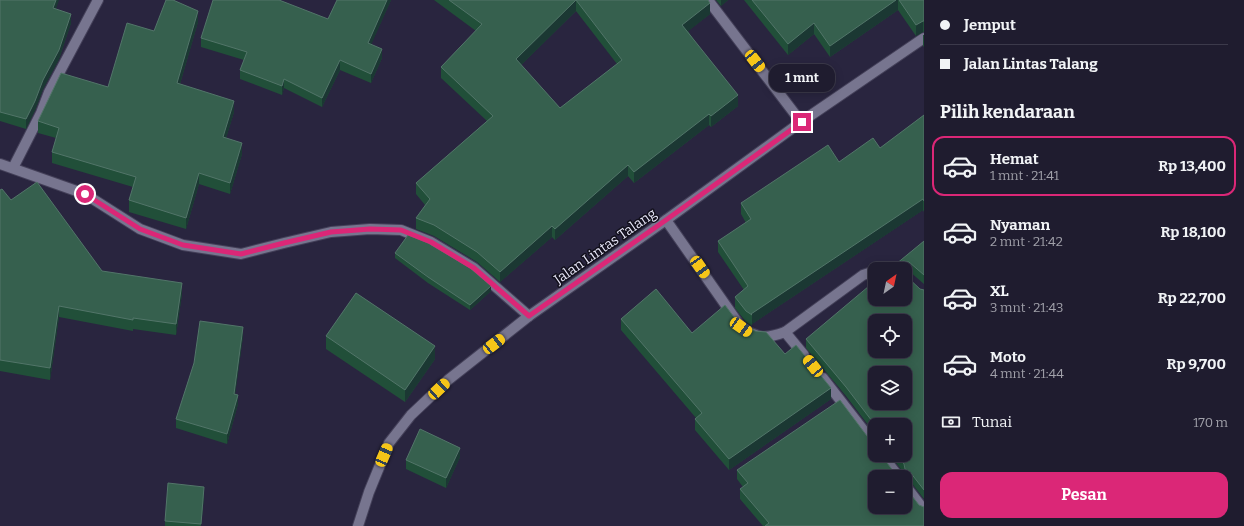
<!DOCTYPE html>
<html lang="id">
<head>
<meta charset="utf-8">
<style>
  :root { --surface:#1f1c2f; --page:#2c293b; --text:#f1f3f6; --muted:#a1a1aa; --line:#3c3a4b; --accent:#db2777 }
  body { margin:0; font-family:Bitter,serif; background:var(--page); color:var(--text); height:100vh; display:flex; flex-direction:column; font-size:15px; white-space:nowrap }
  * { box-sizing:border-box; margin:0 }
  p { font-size:13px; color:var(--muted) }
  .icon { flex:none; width:22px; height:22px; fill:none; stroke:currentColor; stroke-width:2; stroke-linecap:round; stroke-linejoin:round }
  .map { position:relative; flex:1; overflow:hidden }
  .sheet { display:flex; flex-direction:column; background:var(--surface); width:320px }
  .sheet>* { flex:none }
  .top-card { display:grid; align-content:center; height:88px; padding:0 16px; background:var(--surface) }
  .needle { width:26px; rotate:33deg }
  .tools { position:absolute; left:868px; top:262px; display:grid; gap:8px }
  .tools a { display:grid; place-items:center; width:44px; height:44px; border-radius:8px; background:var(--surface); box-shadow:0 2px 10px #0003,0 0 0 1px var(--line); font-size:20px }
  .end { position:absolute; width:18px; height:18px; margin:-9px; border:5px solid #db2777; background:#fff; box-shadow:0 0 0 2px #fff }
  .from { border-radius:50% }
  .bubble { position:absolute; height:28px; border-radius:12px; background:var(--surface); box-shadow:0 2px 10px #0003,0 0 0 1px var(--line); font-size:13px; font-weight:700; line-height:28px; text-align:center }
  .car { position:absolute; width:12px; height:24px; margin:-12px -6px; border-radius:5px; box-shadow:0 0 3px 1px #0007; background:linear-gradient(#f5c518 24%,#345 0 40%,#f5c518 0 76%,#345 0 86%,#f5c518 0) }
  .top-card b { display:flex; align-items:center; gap:14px; height:38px; font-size:15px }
  .top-card b+b { border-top:1px solid var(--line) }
  .top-card i { width:10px; height:10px; background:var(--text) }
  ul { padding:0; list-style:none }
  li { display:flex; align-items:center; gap:12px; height:60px; margin:0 8px 6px; padding:0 8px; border:2px solid transparent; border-radius:12px }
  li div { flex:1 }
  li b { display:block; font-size:15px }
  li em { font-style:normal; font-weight:700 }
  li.on { border-color:var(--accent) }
  li>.icon { width:36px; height:36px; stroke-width:1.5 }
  h2 { padding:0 16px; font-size:18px; line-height:48px }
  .pay { display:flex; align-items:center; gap:10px; height:44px; padding:0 16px; font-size:15px }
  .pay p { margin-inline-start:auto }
  .cta { display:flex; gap:8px; margin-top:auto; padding:8px 16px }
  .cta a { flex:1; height:46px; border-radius:12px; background:var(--accent); color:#fff; font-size:16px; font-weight:700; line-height:46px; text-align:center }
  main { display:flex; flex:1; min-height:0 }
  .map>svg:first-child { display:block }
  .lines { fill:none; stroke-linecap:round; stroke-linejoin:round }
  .minor-casing { stroke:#444059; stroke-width:12 }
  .minor { stroke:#77758f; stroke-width:10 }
  .wall { fill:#214f39; fill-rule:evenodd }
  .shaded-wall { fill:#1b3833 }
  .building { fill:#36604e; stroke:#527569; fill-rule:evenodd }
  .route { stroke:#db2777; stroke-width:5 }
  .labels { text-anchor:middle; stroke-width:3; stroke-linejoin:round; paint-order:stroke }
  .street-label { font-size:14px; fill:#e8e7f9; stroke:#12101c }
</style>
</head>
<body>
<main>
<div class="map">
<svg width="924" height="526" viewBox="0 0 924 526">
  <rect width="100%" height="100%" fill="#29253f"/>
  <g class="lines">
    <defs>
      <g id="minor">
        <path d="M708,0l93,122"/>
        <path d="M0,164l85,30 55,35 43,16 58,9 43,-11 47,-11 39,-3 31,1 30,12 43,26 55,48"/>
        <path d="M13,168l28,-55 8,-21 49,-92"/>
        <path d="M666,220l75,107c17,12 25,12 44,5l78,-57 12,-4"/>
        <path d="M785,332l19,23"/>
        <path d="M823,378l52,67"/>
        <path d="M882,455l17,22"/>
        <path d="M905,485l19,25"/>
        <path d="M358,526l11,-34 20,-49 22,-28 37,-35 81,-64 137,-96 135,-98 123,-84"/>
      </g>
    </defs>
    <use href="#minor" class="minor-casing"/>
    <use href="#minor" class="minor"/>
  </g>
  <g class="wall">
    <path d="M0,0l56,9 15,14 -12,36 -16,30 -8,21 -9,19 -26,-8z"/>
    <path d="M337,0h54l-20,44 11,14 -11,25 -31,-13 -18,37 -38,-19 -2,7 -42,-16v-9l4,-10 -43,-13v-9l127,-19z"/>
    <path d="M434,0h274l2,14 -22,17 50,75 -27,21 -2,-2 -75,58 -6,-7 -73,64 -3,-3 -52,45 -23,-20 -43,-26 -18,-7v-11l9,-13 -9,-11v-11l71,-62 -46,-43v-11l35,-36zM576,11l41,53 -57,44 -39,-43z"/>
    <path d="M716,0h12l-7,6z"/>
    <path d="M744,0h180v32h-1l-7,4 -18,-26 -68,47 -16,-23 -26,21z"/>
    <path d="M198,22l-18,62 54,28 -8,26 16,16 -12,40 -31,-10 -13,45 -57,-17v-12l4,-13 -81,-24v-11l4,-14 -18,-5v-12l70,-34z"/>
    <path d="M923,35h1v12l-1,-1z"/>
    <path d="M924,115v97l-1,-2 -171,114v2l-6,-4 -11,-14v-11l9,-7 -26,-38v-11l28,-18 -5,-9v-11l98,-41 41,-14z"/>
    <path d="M0,190l11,10 91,71 80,23 -6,41 -43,-6v2l-74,-14 -9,63 -50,-9z"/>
    <path d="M924,241v43l-15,-13 -4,-1v-1h-15z"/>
    <path d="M395,253l96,38 -21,19 -42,-27 -33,-25z"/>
    <path d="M920,289l4,1v209l-14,-18 -5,-2 -1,-6 -14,-18h15l-30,-30v9l-29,-38 -40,-48v-9z"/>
    <path d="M621,319l71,14 45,-12 48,33 46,45 -102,71 -34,-40v-11l1,-1 -75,-88z"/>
    <path d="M243,336l-8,58 3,10 -11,40 -51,-16v-9z"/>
    <path d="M326,336l109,23 -30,43 -79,-53z"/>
    <path d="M460,457l-14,31 -40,-19v-9z"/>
    <path d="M737,470l138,7 44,28 5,21h-161l-23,-27v-10l3,-2 -6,-8z"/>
    <path d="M204,496l-3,30h-36v-5z"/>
  </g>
  <g class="shaded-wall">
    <path d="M56,0h3l-6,18v-10z"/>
    <path d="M387,0h4l-23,52v-9z"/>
    <path d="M576,0v11l-60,59v-11z"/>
    <path d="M721,0h7l-7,6z"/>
    <path d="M896,0h2v10l-68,47v-11z"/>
    <path d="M710,3v11l-28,22v-11z"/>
    <path d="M198,11v11l-21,72v-11z"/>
    <path d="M71,14v9l-12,36 -16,30 -8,21 -9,19v-10z"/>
    <path d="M923,21v11l-7,4v-11z"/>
    <path d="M814,23v11l-26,21v-11z"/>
    <path d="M382,49v9l-11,25v-9z"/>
    <path d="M340,60v10l-18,37v-9z"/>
    <path d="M284,79v9l-2,7v-9z"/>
    <path d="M738,95v11l-27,21v-11z"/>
    <path d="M234,101v11l-11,36v-11z"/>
    <path d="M709,114v11l-75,58v-11z"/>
    <path d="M242,143v11l-12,40v-11z"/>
    <path d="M628,165v11l-73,64v-11z"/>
    <path d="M199,173v11l-13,45v-11z"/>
    <path d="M923,199v11l-171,114v-9l-1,-1z"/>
    <path d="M552,226v11l-52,45v-10z"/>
    <path d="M903,261v8h-4l1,-6z"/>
    <path d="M182,283v11l-6,41v-11z"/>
    <path d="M491,286v5l-21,19v-5z"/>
    <path d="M59,306v11l-9,63v-12z"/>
    <path d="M243,327v9l-9,67v-9z"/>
    <path d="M435,346v13l-30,43v-12z"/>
    <path d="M831,388v11l-102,71v-11z"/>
    <path d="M238,395v9l-11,40v-10z"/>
    <path d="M460,448v9l-14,31v-10z"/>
    <path d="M204,487v9l-3,30z"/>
  </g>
  <g class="building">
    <path d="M0,0h56l-3,8 18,6 -12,36 -16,30 -8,21 -9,18 -26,-7z"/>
    <path d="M166,0h7l25,11 -21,72 57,18 -11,36 19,6 -12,40 -31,-10 -13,45 -57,-18 7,-23 -84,-25 7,-24 -21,-7 23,-48 47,14 19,-64 27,8z"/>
    <path d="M213,0h66l49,19 9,-19h50l-19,43 14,6 -11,25 -31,-14 -18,38 -38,-19 -2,7 -42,-16 7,-18 -46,-14z"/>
    <path d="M449,0h259l2,3 -28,22 56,70 -27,21 -2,-2 -75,58 -6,-7 -73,64 -3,-3 -52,46 -23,-20 -43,-27 -18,-7 14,-19 -14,-16 77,-67 -52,-49 41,-43zM576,0l46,60 -62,48 -44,-49z"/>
    <path d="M752,0h144l-66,46 -16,-23 -26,21z"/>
    <path d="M899,0h25v21h-1l-7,4z"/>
    <path d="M924,115v86l-1,-2 -172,115 1,1 -6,-4 -11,-14 13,-11 -30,-45 33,-22 -10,-16 87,-58 11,17 34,-24 7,10z"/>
    <path d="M37,182l65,89 80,12 -6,41 -43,-6v2l-74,-14 -9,62 -50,-8v-170l2,-1 9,11z"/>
    <path d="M408,235l20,8 42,25 21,18 -21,19 -42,-28 -33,-24z"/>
    <path d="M924,241v34l-15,-13 -6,-1 -3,2 -1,6h-9z"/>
    <path d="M905,275l15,14 4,1v200l-14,-18 -5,-3 -1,-5 -7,-9h8v-30h-30l-29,-38 -40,-48 69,-58v18h30zM875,321h30v30h-30zM875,373h30v30h-30z"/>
    <path d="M656,289l36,44 33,-28 12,16 18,10 11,1 19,22 11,-9 35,43 -102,71 -34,-40 7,-6 -81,-94z"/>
    <path d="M356,293l79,53 -30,44 -79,-54z"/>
    <path d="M200,321l43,6 -9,67 4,1 -11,39 -51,-15 18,-56z"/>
    <path d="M840,400l30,40 3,2h2v13h6l13,17 5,2v3h-24v30h30v-20l14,18 5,2v19h-159l4,-3 -29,-34 8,-6 -11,-13z"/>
    <path d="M420,429l40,19 -14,30 -40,-18z"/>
    <path d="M168,483l36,4 -3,37 -36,-3z"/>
  </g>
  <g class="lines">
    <path class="route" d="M85,194l55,35 43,16 58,9 43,-11 47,-11 39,-3 31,1 30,12 43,26 55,48 137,-96 136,-98"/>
  </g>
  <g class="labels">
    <g class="street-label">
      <text transform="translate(605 246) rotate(-35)" y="5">Jalan Lintas Talang</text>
    </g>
  </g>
</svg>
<div class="tools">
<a><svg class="needle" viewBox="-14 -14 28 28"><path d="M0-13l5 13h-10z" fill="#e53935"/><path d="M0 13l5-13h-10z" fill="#a1a1aa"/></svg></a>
<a><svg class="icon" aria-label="locate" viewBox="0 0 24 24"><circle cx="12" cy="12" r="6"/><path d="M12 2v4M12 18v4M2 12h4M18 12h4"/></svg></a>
<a><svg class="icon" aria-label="layers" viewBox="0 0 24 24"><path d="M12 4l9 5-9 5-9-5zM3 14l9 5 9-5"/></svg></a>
<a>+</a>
<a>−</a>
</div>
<i class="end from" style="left:85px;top:194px"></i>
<i class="end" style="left:802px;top:122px"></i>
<div class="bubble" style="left:769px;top:64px;width:66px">1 mnt</div>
<i class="car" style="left:755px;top:61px;rotate:142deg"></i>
<i class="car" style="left:700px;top:267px;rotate:145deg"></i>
<i class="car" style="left:741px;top:327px;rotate:125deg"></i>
<i class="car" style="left:494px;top:344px;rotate:52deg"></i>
<i class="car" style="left:813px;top:366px;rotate:321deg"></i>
<i class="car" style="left:439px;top:389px;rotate:47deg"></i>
<i class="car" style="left:384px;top:455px;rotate:23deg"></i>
</div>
<section class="sheet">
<div class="top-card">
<b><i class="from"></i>Jemput</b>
<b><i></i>Jalan Lintas Talang</b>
</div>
<h2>Pilih kendaraan</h2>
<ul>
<li class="on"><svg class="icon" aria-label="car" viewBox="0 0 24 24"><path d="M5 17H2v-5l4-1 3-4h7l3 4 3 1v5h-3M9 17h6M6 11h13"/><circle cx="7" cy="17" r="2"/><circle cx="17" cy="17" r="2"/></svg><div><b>Hemat</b><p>1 mnt · 21:41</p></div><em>Rp 13,400</em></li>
<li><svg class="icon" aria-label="car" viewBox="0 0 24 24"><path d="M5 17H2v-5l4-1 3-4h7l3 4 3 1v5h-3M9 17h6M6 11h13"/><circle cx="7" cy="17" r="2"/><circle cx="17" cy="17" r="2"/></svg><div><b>Nyaman</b><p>2 mnt · 21:42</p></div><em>Rp 18,100</em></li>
<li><svg class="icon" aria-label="car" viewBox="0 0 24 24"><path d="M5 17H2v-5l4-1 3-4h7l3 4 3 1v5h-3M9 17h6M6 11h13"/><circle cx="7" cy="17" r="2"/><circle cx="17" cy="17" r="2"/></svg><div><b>XL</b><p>3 mnt · 21:43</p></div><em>Rp 22,700</em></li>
<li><svg class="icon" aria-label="car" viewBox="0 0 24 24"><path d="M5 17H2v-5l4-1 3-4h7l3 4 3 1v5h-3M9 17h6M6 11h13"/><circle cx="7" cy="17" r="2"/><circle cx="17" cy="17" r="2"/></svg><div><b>Moto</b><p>4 mnt · 21:44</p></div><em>Rp 9,700</em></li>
</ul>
<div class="pay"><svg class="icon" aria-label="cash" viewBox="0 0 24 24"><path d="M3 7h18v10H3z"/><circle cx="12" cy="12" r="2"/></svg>Tunai<p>170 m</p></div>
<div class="cta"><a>Pesan</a></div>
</section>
</main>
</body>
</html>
